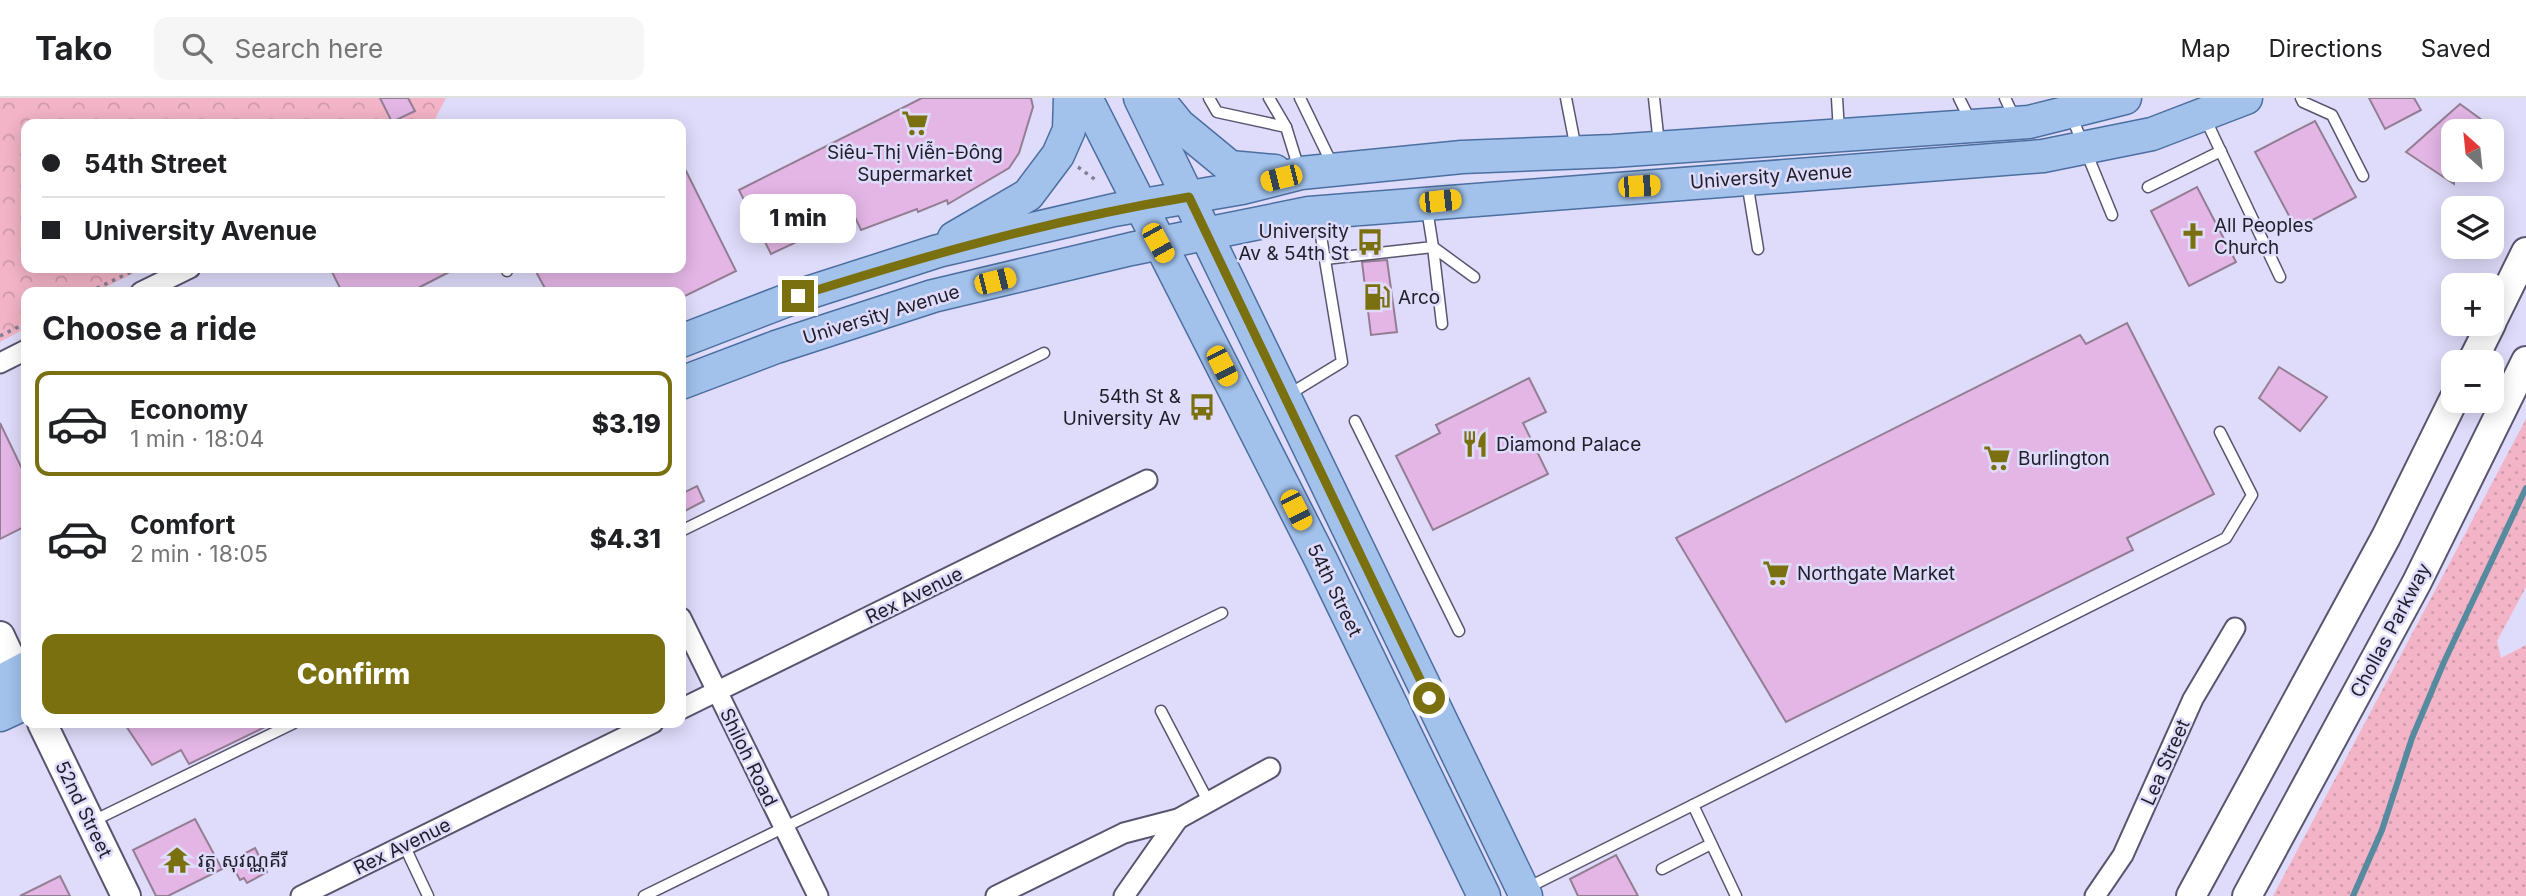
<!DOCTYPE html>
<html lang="en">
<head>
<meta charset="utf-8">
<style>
  :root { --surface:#fff; --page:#f6f6f6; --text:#202124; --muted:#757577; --line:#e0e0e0; --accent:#7a7010 }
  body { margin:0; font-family:Inter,"Noto Sans Khmer",sans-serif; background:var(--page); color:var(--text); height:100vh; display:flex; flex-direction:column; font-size:26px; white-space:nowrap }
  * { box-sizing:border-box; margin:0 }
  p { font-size:23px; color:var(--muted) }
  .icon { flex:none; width:38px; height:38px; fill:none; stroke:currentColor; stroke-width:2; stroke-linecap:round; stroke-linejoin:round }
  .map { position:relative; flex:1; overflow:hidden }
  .sheet { position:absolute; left:21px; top:189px; width:665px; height:441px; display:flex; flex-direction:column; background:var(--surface); border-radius:14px; box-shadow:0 4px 18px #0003 }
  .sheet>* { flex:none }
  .banner { position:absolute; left:21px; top:21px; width:665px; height:154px; border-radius:14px; box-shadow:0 4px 18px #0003; display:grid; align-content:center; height:154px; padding:0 21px; background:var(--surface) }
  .needle { width:46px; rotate:333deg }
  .fabs { position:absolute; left:2441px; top:21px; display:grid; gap:14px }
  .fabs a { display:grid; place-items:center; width:63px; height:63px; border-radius:14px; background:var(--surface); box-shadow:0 4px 18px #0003; font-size:35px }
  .end { position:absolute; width:32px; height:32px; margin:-16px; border:9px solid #7a7010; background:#fff; box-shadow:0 0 0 4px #fff }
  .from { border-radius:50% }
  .bubble { position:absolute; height:49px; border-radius:14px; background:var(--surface); box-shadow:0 4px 18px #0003; font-size:23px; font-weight:800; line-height:49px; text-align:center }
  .car { position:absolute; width:21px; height:42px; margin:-21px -10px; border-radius:9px; box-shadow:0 0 5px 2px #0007; background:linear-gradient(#f5c518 24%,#345 0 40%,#f5c518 0 76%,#345 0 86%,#f5c518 0) }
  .banner b { display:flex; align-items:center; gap:24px; height:66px; font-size:26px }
  .banner b+b { border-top:2px solid var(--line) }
  .banner i { width:18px; height:18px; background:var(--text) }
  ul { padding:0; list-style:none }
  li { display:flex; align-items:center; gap:21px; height:105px; margin:0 14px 10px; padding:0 7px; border:4px solid transparent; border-radius:14px }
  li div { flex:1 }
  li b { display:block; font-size:26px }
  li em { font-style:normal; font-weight:800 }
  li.current { border-color:var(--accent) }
  li>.icon { width:63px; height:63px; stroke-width:1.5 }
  h2 { padding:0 21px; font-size:32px; line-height:84px }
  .primary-button { display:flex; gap:14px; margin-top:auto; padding:14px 21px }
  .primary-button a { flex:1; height:80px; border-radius:14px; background:var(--accent); color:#fff; font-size:28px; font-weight:800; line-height:80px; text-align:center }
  header { display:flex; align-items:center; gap:42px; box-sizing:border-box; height:98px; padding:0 35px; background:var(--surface); border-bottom:2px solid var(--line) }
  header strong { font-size:33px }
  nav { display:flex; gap:38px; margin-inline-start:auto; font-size:24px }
  .search { width:490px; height:63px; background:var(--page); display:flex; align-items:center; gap:18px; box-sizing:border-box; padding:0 24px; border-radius:14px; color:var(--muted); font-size:26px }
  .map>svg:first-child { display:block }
  .grass { fill:url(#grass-dots) }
  .forest { fill:url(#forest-crowns) }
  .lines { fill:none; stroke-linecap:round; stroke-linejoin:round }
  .stream { stroke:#568a9f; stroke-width:6 }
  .building { fill:#e4b6e6; stroke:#937e94; stroke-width:2 }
  .lane-casing { stroke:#58556f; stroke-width:13 }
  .street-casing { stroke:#58556f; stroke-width:23 }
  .secondary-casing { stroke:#58556f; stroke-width:32 }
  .primary-casing { stroke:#4c6fa0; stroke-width:35 }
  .path { stroke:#828095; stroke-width:3.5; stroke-dasharray:3.5 5; stroke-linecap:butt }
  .lane { stroke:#fff; stroke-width:10 }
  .street { stroke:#fff; stroke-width:19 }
  .secondary { stroke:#fff; stroke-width:28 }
  .primary { stroke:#a2c2ec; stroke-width:32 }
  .route { stroke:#7a7010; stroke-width:9 }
  .labels { text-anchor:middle; stroke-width:5; stroke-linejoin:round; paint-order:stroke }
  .poi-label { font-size:19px; fill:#1f1e29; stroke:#dfdcfb; text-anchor:start }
  .street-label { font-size:19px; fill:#1f1e29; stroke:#dfdcfb }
</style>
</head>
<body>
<header>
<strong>Tako</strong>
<div class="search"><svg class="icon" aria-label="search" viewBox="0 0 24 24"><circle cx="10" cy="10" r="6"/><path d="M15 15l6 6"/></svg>Search here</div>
<nav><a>Map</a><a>Directions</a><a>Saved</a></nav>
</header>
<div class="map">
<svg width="2526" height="798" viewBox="0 0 2526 798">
  <defs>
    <pattern id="grass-dots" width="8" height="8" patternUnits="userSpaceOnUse" patternTransform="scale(1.75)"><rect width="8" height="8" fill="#f2b4c6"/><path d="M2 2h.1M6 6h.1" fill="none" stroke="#cf9aaa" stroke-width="1.8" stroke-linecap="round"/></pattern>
    <pattern id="forest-crowns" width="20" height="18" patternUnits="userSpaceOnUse" patternTransform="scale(1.75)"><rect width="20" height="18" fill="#f2b4c6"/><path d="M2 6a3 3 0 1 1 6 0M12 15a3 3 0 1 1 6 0" fill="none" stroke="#cf9aaa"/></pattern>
  </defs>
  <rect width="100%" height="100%" fill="#dfdcfb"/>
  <path class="grass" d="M2526,321v168l-29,54 4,17 25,-13v251h-253z"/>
  <path class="forest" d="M0,0h446l-12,23 -7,3h-401v144h118l-48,24h-70v36l-26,14z"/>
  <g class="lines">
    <path class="stream" d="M2353,798l29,-66 30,-92 32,-76 82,-174"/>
  </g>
  <g class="building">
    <path d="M380,0h28l7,13 -23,11z"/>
    <path d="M922,0h109l2,9 -14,46 -10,15 -61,36 -1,-4 -29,12 -1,-3 -56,21 -7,-15 -83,39 -32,-64z"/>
    <path d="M2369,0h45l7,12 -36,19z"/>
    <path d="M2460,6l37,27h-43v53l-48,-32z"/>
    <path d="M2315,23l41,76 -60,32 -41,-77z"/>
    <path d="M681,63l55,110 -55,27v-6h-134l-13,-24h147z"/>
    <path d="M2197,89l39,75 -47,24 -38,-75z"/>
    <path d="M1387,162l10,72 -26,3 -9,-73z"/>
    <path d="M330,170h127l-39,20 2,4h-78z"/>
    <path d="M2127,225l87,171 -87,44 6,12 -347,172 -110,-184 404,-203 6,9z"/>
    <path d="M2279,269l48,30 -27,34 -41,-33z"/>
    <path d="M1529,280l17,34 -23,11 25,51 -115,56 -37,-74 44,-23 -4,-8z"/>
    <path d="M0,325l26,54v49l-26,13z"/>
    <path d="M697,388l7,15 -23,12v-19z"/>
    <path d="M124,625h149l-84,41 -8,-14 -29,15z"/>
    <path d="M195,721l27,50 -54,27h-12l-23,-46z"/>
    <path d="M255,750l12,24 -20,11 -3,-5 -4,2 -10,-19z"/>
    <path d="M1616,757l22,41h-60l-8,-17z"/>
    <path d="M60,778l10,20h-50z"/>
  </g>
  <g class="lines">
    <defs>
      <g id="lane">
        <path d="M1209,0l8,14 69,15 13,42"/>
        <path d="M1269,0l17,29"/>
        <path d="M1300,0l33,68"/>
        <path d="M1566,0l10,51"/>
        <path d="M1654,0l5,46"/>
        <path d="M1837,0l2,34"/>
        <path d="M1959,0l12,24"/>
        <path d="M2005,0l10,21"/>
        <path d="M2301,0l2,4 29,13 31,61"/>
        <path d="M2071,17l41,100"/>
        <path d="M2205,20l75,159"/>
        <path d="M1747,84l11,67"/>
        <path d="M2148,89l73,-36"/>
        <path d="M1325,161l108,-12 -6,-38"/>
        <path d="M507,173v-3"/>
        <path d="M1442,226l-9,-77 41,30"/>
        <path d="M1288,297l54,-33 -24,-144"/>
        <path d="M1355,323l104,210"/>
        <path d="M681,433l363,-178"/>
        <path d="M1161,613l47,90"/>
        <path d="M1693,707l533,-267 26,-43 -32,-63"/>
        <path d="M91,724l203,-99"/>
        <path d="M404,747l24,51"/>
        <path d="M1662,771l49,-25"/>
        <path d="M1527,790l166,-83 43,91"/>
        <path d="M644,798l578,-283"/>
      </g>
      <g id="street">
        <path d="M141,194l49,-24"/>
        <path d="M0,265l26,-13"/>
        <path d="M681,520l137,278"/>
        <path d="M681,611l466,-229"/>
        <path d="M301,798l352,-173"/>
        <path d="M996,798l128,-63 54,-14 92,-51"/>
        <path d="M1124,798l54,-77"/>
        <path d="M2095,798l28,-41 70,-156 42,-71"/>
      </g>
      <g id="secondary">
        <path d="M2492,223l34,-69"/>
        <path d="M2472,264l19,-38"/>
        <path d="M0,538l26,55"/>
        <path d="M42,625l84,173"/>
        <path d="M2191,798l195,-359 68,-138"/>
        <path d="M2247,798l170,-314 109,-221"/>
      </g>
      <g id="primary">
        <path d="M1086,0l234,460 164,338"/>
        <path d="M1140,0l386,798"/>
        <path d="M1157,0l22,27 51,42 45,4"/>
        <path d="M954,140l74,-43 30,-40 11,-25 1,-32"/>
        <path d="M681,243l117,-45 140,-45 176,-41 128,-22 59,-15 161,-16 151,-6 416,-29 96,-24"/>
        <path d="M681,285l95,-36 157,-51 198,-47 178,-36 734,-57 109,-22 94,-36"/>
        <path d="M0,584l26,-14"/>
        <path d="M0,617l26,-12"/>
      </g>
    </defs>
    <use href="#lane" class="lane-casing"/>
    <use href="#street" class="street-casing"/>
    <use href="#secondary" class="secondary-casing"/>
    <use href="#primary" class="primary-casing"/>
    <g class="path">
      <path d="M433,26h1"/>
      <path d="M1078,69l19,14"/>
      <path d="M89,194l50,-24"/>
      <path d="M0,238l26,-13"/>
    </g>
    <use href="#lane" class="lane"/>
    <use href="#street" class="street"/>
    <use href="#secondary" class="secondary"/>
    <use href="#primary" class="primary"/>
  </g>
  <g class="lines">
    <path class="route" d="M798,198c129,-41 257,-77 391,-99l240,501"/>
  </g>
  <defs>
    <symbol id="supermarket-bare" viewBox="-9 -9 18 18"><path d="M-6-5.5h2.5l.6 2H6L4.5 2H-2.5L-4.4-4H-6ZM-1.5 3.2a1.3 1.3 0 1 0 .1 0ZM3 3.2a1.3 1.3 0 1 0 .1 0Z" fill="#7a7010" stroke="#dfdcfb" stroke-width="2.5" paint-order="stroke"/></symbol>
    <symbol id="church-bare" viewBox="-9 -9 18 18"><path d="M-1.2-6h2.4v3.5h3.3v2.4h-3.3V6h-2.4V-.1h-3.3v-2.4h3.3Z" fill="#7a7010" stroke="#dfdcfb" stroke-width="2.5" paint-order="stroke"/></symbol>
    <symbol id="bus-bare" viewBox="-9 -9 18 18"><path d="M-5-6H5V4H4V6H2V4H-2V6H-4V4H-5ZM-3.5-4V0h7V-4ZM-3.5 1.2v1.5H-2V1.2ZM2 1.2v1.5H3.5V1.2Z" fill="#7a7010" stroke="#dfdcfb" stroke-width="2.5" paint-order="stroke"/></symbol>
    <symbol id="fuel-bare" viewBox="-9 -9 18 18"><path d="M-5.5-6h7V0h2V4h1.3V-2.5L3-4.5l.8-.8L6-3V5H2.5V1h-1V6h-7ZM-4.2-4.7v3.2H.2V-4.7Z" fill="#7a7010" stroke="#dfdcfb" stroke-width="2.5" paint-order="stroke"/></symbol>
    <symbol id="restaurant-bare" viewBox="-9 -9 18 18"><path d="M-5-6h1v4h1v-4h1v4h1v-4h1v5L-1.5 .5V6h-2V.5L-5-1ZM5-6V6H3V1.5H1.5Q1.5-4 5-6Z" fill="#7a7010" stroke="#dfdcfb" stroke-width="2.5" paint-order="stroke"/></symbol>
    <symbol id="temple-bare" viewBox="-9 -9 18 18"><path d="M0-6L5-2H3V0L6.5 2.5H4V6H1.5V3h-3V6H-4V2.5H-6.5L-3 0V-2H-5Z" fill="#7a7010" stroke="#dfdcfb" stroke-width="2.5" paint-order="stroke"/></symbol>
  </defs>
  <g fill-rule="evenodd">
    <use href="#supermarket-bare" x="896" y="6" width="38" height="38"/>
    <use href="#church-bare" x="2174" y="119" width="38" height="38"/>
    <use href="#bus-bare" x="1351" y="125" width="38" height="38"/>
    <use href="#fuel-bare" x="1358" y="180" width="38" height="38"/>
    <use href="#bus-bare" x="1183" y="290" width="38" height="38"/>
    <use href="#restaurant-bare" x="1456" y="327" width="38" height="38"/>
    <use href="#supermarket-bare" x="1978" y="341" width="38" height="38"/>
    <use href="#supermarket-bare" x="1757" y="456" width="38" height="38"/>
    <use href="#temple-bare" x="158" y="743" width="38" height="38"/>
  </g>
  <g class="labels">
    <g class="poi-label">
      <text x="915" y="61" text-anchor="middle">Siêu-Thị Viễn-Đông<tspan x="915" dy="22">Supermarket</tspan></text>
      <text x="2214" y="134">All Peoples<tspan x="2214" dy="22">Church</tspan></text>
      <text x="1349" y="140" text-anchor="end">University<tspan x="1349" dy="22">Av &amp; 54th St</tspan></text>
      <text x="1398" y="206">Arco</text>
      <text x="1181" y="305" text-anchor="end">54th St &amp;<tspan x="1181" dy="22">University Av</tspan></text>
      <text x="1496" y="353">Diamond Palace</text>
      <text x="2018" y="367">Burlington</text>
      <text x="1797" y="482">Northgate Market</text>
      <text x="198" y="769">វត្ត សុវណ្ណគីរី</text>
    </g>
    <g class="street-label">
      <text transform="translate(1771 78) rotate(-4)" y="7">University Avenue</text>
      <text transform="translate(881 216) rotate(-17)" y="7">University Avenue</text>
      <text transform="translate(1335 492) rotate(64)" y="7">54th Street</text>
      <text transform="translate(914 497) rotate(-26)" y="7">Rex Avenue</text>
      <text transform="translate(2390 532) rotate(-62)" y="7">Chollas Parkway</text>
      <text transform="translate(749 659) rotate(64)" y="7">Shiloh Road</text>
      <text transform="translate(2165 664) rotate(-66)" y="7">Lea Street</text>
      <text transform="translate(84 711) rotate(64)" y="7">52nd Street</text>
      <text transform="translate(402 748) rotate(-26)" y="7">Rex Avenue</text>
    </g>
  </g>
</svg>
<div class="fabs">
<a><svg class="needle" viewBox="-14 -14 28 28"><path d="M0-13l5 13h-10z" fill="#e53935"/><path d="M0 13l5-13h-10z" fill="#757577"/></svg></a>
<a><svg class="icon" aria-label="layers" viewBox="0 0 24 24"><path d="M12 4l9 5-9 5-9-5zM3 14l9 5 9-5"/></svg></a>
<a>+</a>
<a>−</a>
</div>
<i class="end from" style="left:1429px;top:600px"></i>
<i class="end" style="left:798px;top:198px"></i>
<div class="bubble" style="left:740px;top:96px;width:116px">1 min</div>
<i class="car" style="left:1281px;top:80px;rotate:256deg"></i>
<i class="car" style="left:1639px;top:88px;rotate:86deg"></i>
<i class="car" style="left:1440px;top:103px;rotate:84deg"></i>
<i class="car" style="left:1158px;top:145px;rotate:151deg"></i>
<i class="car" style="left:995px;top:183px;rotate:76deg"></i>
<i class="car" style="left:1222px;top:268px;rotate:153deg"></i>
<i class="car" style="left:1296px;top:412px;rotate:153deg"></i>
<div class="banner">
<b><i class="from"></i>54th Street</b>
<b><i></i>University Avenue</b>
</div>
<section class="sheet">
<h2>Choose a ride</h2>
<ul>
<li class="current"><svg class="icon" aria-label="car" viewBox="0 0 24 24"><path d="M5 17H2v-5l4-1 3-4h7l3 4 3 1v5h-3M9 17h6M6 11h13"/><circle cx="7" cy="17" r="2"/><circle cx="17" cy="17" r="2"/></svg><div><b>Economy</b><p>1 min · 18:04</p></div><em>$3.19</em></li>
<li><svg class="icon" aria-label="car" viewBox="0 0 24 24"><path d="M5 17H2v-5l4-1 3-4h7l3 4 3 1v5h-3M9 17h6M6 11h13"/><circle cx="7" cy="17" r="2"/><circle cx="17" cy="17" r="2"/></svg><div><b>Comfort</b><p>2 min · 18:05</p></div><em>$4.31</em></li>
</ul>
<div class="primary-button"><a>Confirm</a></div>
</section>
</div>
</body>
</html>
